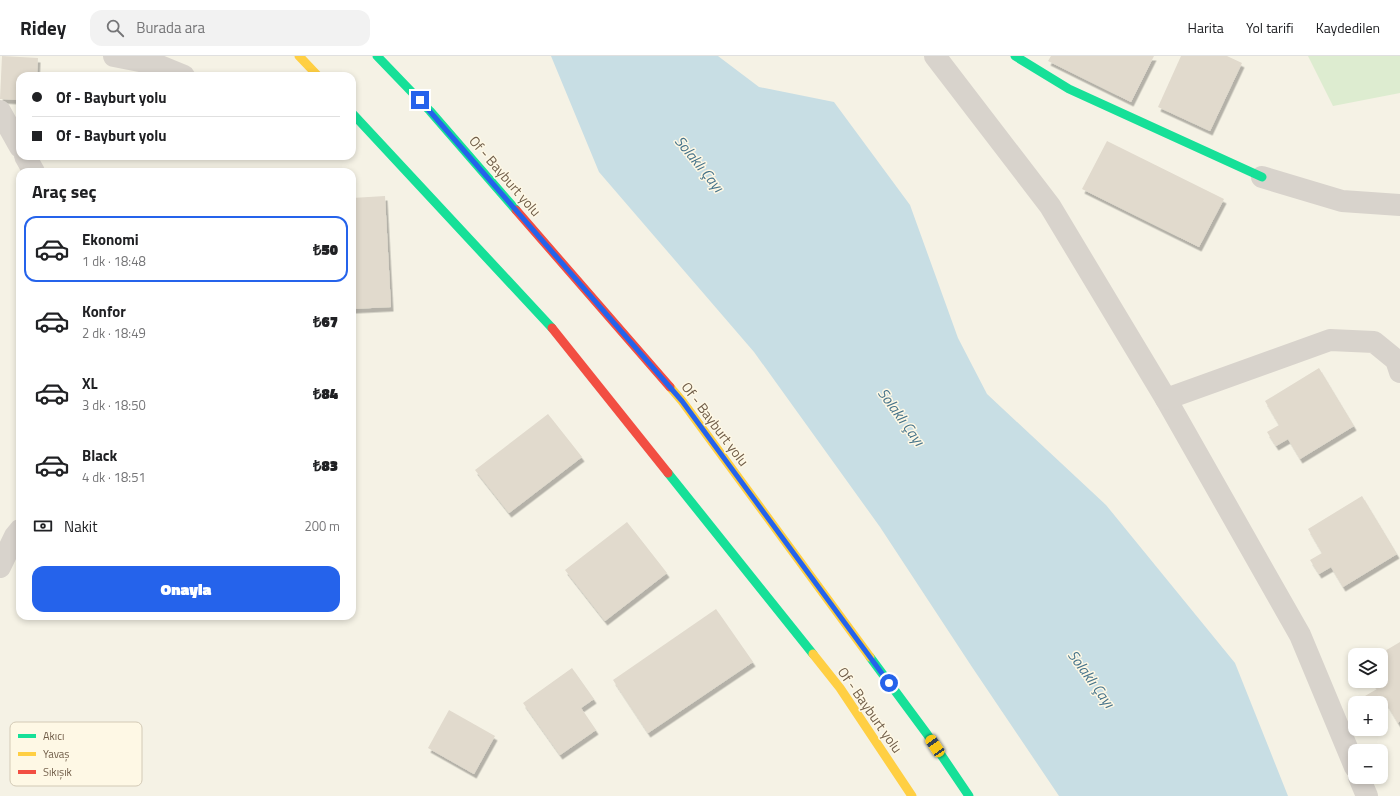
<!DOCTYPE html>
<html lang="tr">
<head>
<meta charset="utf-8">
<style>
  :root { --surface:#fff; --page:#f2f2f2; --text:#202124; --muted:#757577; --line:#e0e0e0; --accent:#2563eb }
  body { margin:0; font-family:"Titillium Web",sans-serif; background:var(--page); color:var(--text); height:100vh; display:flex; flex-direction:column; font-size:15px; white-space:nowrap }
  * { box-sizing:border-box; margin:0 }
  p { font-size:13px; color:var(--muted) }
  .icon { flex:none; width:22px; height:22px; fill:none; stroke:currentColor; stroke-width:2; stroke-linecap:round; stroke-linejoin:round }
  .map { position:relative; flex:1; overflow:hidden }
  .details { position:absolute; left:16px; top:112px; width:340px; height:452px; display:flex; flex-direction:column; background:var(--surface); border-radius:12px; box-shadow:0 2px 6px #0003 }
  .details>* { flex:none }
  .guide { position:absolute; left:16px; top:16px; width:340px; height:88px; border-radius:12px; box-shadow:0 2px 6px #0003; display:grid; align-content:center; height:88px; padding:0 16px; background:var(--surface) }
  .fabs { position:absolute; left:1348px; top:592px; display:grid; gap:8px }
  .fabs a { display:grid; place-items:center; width:40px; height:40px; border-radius:8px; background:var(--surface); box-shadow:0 2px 6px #0003; font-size:20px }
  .end { position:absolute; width:18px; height:18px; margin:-9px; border:5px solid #2563eb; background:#fff; box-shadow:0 0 0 2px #fff }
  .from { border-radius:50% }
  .car { position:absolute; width:12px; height:24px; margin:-12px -6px; border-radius:5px; box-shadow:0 0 3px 1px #0007; background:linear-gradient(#f5c518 24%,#345 0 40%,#f5c518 0 76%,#345 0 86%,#f5c518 0) }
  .guide b { display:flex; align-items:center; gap:14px; height:38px; font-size:15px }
  .guide b+b { border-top:1px solid var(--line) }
  .guide i { width:10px; height:10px; background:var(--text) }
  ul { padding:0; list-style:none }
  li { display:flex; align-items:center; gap:12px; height:66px; margin:0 8px 6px; padding:0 8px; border:2px solid transparent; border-radius:12px }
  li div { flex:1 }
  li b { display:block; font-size:15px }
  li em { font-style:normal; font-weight:800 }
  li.active { border-color:var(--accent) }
  li>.icon { width:36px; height:36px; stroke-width:1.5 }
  h2 { padding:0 16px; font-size:18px; line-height:48px }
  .pay { display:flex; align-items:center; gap:10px; height:44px; padding:0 16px; font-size:15px }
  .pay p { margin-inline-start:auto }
  .action { display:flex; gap:8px; margin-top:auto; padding:8px 16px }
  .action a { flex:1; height:46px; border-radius:12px; background:var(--accent); color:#fff; font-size:16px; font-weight:800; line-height:46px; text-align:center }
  header { display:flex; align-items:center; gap:24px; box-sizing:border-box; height:56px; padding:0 20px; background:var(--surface); border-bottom:1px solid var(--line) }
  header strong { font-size:19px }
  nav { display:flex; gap:22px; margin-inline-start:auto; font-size:14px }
  .search { width:280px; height:36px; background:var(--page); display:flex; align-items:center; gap:10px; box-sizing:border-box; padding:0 14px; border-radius:12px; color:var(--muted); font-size:15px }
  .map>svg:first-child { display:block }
  .green { fill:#ddecd0 }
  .water { fill:#c8dee4 }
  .building { fill:#e1dacd; filter:url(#shadow) }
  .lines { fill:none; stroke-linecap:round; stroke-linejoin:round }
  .street { stroke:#d8d3cc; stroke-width:22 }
  .fast { stroke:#16e098; stroke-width:9 }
  .slow { stroke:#ffcf43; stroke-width:9 }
  .jam { stroke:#f24e42; stroke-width:9 }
  .route { stroke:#2563eb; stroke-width:5 }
  .labels { text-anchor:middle; stroke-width:3; stroke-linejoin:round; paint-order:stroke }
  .street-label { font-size:14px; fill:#705d48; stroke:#fef8e5 }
  .water-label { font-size:15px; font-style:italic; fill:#46738a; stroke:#fef8e5 }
  .key { fill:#fef8e5; stroke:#d3cab6; stroke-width:1 }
  .key-label { font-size:11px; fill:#705d48 }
</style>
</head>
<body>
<header>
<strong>Ridey</strong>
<div class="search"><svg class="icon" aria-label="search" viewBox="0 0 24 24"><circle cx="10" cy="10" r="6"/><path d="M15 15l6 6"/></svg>Burada ara</div>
<nav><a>Harita</a><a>Yol tarifi</a><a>Kaydedilen</a></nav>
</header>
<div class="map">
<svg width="1400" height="740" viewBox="0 0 1400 740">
  <defs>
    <filter id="shadow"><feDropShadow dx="2.5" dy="4.5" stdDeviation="0" flood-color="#0004"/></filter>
  </defs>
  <rect width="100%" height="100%" fill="#f5f2e5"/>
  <path class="green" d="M1308,0h92v37l-67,13z"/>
  <path class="water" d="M551,0h167l41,31 75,15 76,103 48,133 29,56 119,111 129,158 53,133h-229l-87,-129 -92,-140 -126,-175 -155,-180z"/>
  <g class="building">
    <path d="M2,0l36,2 -1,18h-17v24l-20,-1z"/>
    <path d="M1051,0h103l-23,46 -83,-41z"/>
    <path d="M1181,0h46l15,7 -32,68 -52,-24z"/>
    <path d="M1107,85l117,58 -25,48 -117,-58z"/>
    <path d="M385,140l6,111 -39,2v-111z"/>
    <path d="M1319,312l35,58 -54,33 -12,-20 -12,7 -9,-14 12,-7 -14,-24z"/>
    <path d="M548,358l34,43 -73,56 -34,-43z"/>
    <path d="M1362,440l35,58 -54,33 -12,-20 -12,7 -9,-14 12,-7 -14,-24z"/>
    <path d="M627,466l40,51 -62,48 -40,-51z"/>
    <path d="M716,553l37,53 -105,71 -35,-53z"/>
    <path d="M1400,586v79l-2,2 -12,-20 -5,2v-2h-12l-4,-7 12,-7 -5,-8h9v-26h-3z"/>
    <path d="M572,612l22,31 -13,9 15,22 -36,25 -37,-52z"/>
    <path d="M449,654l46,26 -21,38 -46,-26z"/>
  </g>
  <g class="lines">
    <g class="street">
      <path d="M114,0l41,8 29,12"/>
      <path d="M935,0l115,150 116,193 134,236 55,132"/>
      <path d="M0,55l20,36"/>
      <path d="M25,100l9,16"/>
      <path d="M1262,121l80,24 58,4"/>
      <path d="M1166,343l164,-59 44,2 22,18 4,12"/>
      <path d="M0,511l15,-31 5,-6"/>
      <path d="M1359,721l8,19"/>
    </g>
    <g class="fast">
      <path d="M377,0l53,55 86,99"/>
      <path d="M1015,0l54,33 193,88"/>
      <path d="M352,57l200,215"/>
      <path d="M668,417l145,181"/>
      <path d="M870,601l57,77 42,62"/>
    </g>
    <g class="slow">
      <path d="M299,0l19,20"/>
      <path d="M670,331l12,14 188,256"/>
      <path d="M813,598l27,34 72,108"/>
    </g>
    <g class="jam">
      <path d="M516,154l154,177"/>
      <path d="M552,272l116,145"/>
    </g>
  </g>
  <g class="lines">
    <path class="route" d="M420,44l262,301 207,282"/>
  </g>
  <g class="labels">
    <g class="street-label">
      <text transform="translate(505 120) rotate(49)" y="5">Of - Bayburt yolu</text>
      <text transform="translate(715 368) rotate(53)" y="5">Of - Bayburt yolu</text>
      <text transform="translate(870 654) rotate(55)" y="5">Of - Bayburt yolu</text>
    </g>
    <g class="water-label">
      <text transform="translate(699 108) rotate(51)" y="5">Solaklı Çayı</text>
      <text transform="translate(901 361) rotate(54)" y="5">Solaklı Çayı</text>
      <text transform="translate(1091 623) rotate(54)" y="5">Solaklı Çayı</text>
    </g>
  </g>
  <rect x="10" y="666" width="132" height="64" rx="6" class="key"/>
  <rect x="18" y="678" width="18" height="4" fill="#16e098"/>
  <rect x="18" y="696" width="18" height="4" fill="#ffcf43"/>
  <rect x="18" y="714" width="18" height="4" fill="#f24e42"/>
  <g class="key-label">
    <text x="43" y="684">Akıcı</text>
    <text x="43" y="702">Yavaş</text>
    <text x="43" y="720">Sıkışık</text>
  </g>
</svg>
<div class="fabs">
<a><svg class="icon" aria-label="layers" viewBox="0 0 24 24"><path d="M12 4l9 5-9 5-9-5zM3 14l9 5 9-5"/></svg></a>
<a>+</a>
<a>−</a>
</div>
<i class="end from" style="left:889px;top:627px"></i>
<i class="end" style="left:420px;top:44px"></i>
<i class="car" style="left:935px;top:690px;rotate:326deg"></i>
<div class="guide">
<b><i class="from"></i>Of - Bayburt yolu</b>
<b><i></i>Of - Bayburt yolu</b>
</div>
<section class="details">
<h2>Araç seç</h2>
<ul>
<li class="active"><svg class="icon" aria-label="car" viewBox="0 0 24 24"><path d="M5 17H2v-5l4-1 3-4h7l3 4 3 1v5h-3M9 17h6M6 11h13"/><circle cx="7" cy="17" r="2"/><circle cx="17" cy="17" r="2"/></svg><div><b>Ekonomi</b><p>1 dk · 18:48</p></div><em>₺50</em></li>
<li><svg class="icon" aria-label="car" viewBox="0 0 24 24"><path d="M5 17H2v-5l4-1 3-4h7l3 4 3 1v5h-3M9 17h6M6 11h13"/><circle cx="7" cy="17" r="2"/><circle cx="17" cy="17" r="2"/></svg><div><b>Konfor</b><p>2 dk · 18:49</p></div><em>₺67</em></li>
<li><svg class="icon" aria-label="car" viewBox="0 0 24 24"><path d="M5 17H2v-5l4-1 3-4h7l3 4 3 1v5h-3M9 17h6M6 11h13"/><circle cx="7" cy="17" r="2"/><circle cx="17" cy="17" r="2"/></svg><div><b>XL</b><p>3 dk · 18:50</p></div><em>₺84</em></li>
<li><svg class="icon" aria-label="car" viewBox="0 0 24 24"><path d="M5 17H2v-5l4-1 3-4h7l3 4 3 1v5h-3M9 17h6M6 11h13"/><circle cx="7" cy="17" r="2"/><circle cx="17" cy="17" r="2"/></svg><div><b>Black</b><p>4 dk · 18:51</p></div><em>₺83</em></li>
</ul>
<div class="pay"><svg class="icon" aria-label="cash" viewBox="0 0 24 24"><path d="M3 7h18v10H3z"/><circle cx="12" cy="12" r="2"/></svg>Nakit<p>200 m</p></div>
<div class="action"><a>Onayla</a></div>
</section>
</div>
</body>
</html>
